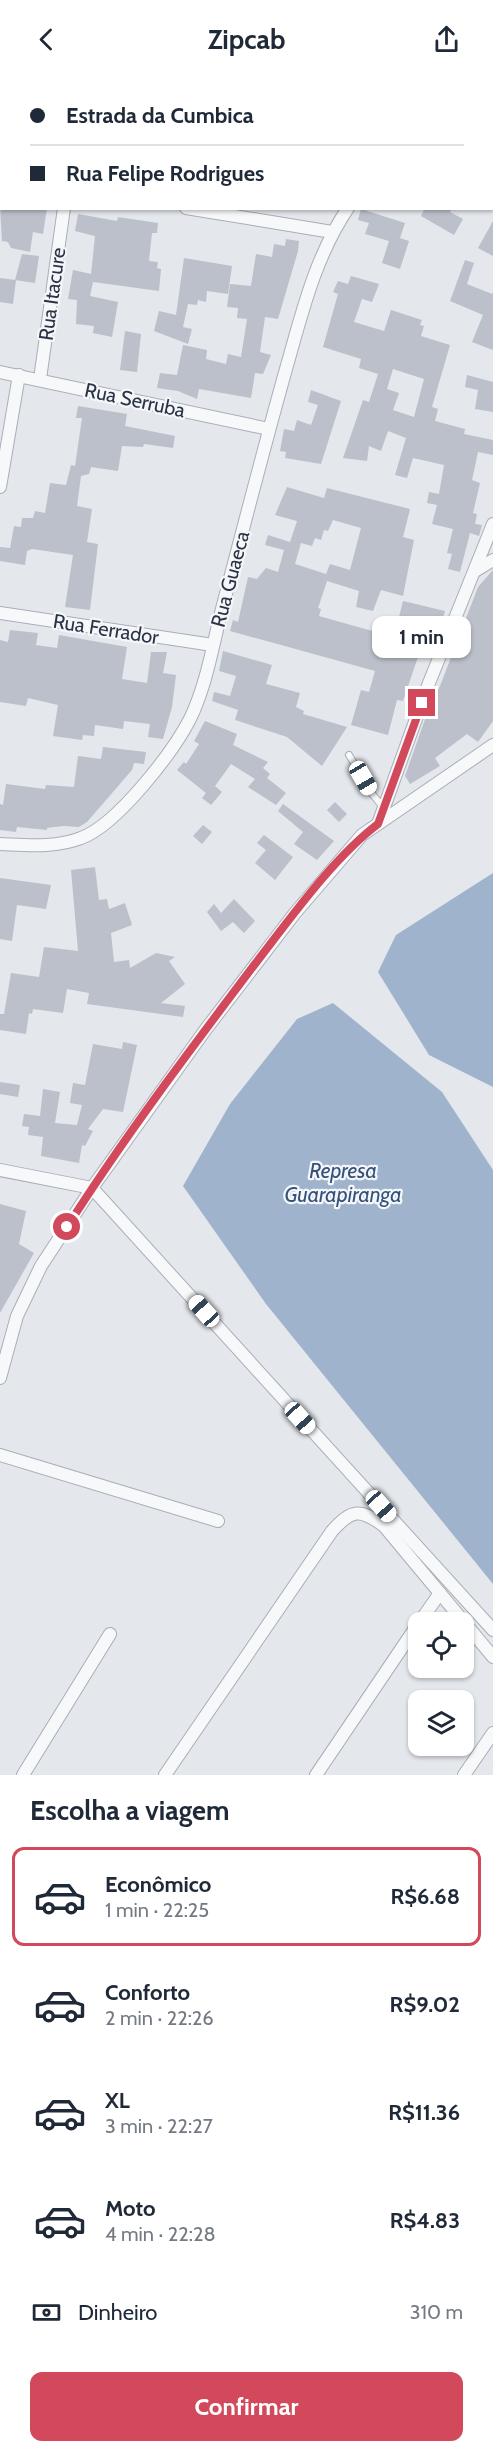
<!DOCTYPE html>
<html lang="pt">
<head>
<meta charset="utf-8">
<style>
  :root { --surface:#fff; --page:#f2f2f3; --text:#1f2937; --muted:#747a83; --line:#e0e1e3; --accent:#d1495b }
  body { margin:0; font-family:Cabin,sans-serif; background:var(--page); color:var(--text); height:100vh; display:flex; flex-direction:column; font-size:22px; white-space:nowrap }
  * { box-sizing:border-box; margin:0 }
  p { font-size:20px; color:var(--muted) }
  .icon { flex:none; width:33px; height:33px; fill:none; stroke:currentColor; stroke-width:2; stroke-linecap:round; stroke-linejoin:round }
  .map { position:relative; height:1697px; overflow:hidden }
  .drawer { display:flex; flex-direction:column; background:var(--surface); flex:1 }
  .drawer>* { flex:none }
  .hud { position:absolute; left:0px; top:0px; width:494px; height:132px; box-shadow:0 2px 4px #0004; display:grid; align-content:center; height:132px; padding:0 30px; background:var(--surface) }
  .fabs { position:absolute; left:408px; top:1534px; display:grid; gap:12px }
  .fabs a { display:grid; place-items:center; width:66px; height:66px; border-radius:12px; background:var(--surface); box-shadow:0 2px 4px #0004; font-size:30px }
  .end { position:absolute; width:27px; height:27px; margin:-14px; border:8px solid #d1495b; background:#fff; box-shadow:0 0 0 3px #fff }
  .from { border-radius:50% }
  .bubble { position:absolute; height:42px; border-radius:12px; background:var(--surface); box-shadow:0 2px 4px #0004; font-size:20px; font-weight:700; line-height:42px; text-align:center }
  .car { position:absolute; width:18px; height:36px; margin:-18px -9px; border-radius:8px; box-shadow:0 0 4px 2px #0007; background:linear-gradient(#fff 24%,#345 0 40%,#fff 0 76%,#345 0 86%,#fff 0) }
  .hud b { display:flex; align-items:center; gap:21px; height:57px; font-size:22px }
  .hud b+b { border-top:2px solid var(--line) }
  .hud i { width:15px; height:15px; background:var(--text) }
  ul { padding:0; list-style:none }
  li { display:flex; align-items:center; gap:18px; height:99px; margin:0 12px 9px; padding:0 18px; border:3px solid transparent; border-radius:12px }
  li div { flex:1 }
  li b { display:block; font-size:22px }
  li em { font-style:normal; font-weight:700 }
  li.current { border-color:var(--accent) }
  li>.icon { width:54px; height:54px; stroke-width:1.5 }
  h2 { padding:0 30px; font-size:27px; line-height:72px }
  .pay { display:flex; align-items:center; gap:15px; height:66px; padding:0 30px; font-size:22px }
  .pay p { margin-inline-start:auto }
  .action { display:flex; gap:12px; margin-top:auto; padding:12px 30px }
  .action a { flex:1; height:69px; border-radius:12px; background:var(--accent); color:#fff; font-size:24px; font-weight:700; line-height:69px; text-align:center }
  header { display:flex; justify-content:space-between; align-items:center; height:78px; padding:0 30px; background:var(--surface); font-size:27px; font-weight:700 }
  .map>svg:first-child { display:block }
  .water { fill:#9fb4cc }
  .building { fill:#bbc0ca; fill-rule:evenodd }
  .lines { fill:none; stroke-linecap:round; stroke-linejoin:round }
  .service-casing { stroke:#a9aeb7; stroke-width:8 }
  .minor-casing { stroke:#a9aeb7; stroke-width:14 }
  .service { stroke:#f7f8fa; stroke-width:6 }
  .minor { stroke:#f7f8fa; stroke-width:12 }
  .route { stroke:#d1495b; stroke-width:8 }
  .labels { text-anchor:middle; stroke-width:4.5; stroke-linejoin:round; paint-order:stroke }
  .street-label { font-size:20px; fill:#2b3445; stroke:#f4f6f9 }
  .water-label { font-size:21px; font-style:italic; fill:#34527a; stroke:#f4f6f9 }
</style>
</head>
<body>
<header><svg class="icon" aria-label="back" viewBox="0 0 24 24"><path d="M15 5l-7 7 7 7"/></svg>Zipcab<svg class="icon" aria-label="share" viewBox="0 0 24 24"><path d="M12 15V3M7 8l5-5 5 5M5 13v7h14v-7"/></svg></header>
<div class="map">
<svg width="493" height="1697" viewBox="0 0 493 1697">
  <rect width="100%" height="100%" fill="#e4e7ec"/>
  <g class="water">
    <path d="M493,795v214l-64,-32 -51,-83 18,-37z"/>
    <path d="M333,925l109,89 51,78v414l-227,-280 -83,-118 47,-82 67,-85z"/>
  </g>
  <g class="building">
    <path d="M0,130h47l-4,26 -10,-2 -3,20 -19,-4 -3,-6 -6,-1z"/>
    <path d="M425,130h27l-2,4 13,7 -9,16 -33,-19z"/>
    <path d="M361,131l44,14 -5,15 9,3 -9,28 -18,-6 7,-22 -24,-7 4,-11 -11,-3z"/>
    <path d="M78,136l39,7 1,-4 40,6 -1,10h-5l-3,28 9,1 -1,6 4,1 -2,22 -66,-9 -3,14 28,6 -6,35 -19,-4 1,-7 -18,-2 1,-24 -9,-1 5,-29 18,4 4,-38 -20,-5z"/>
    <path d="M493,143v35l-15,-8z"/>
    <path d="M286,161l13,2 -1,10 -20,68 -13,-2 -5,35 11,3 -8,19 -8,-1 -4,25 -52,-9 -2,10 -19,-8 -21,-3 3,-15 17,2 6,-30 24,5 -1,9 20,5 2,-10 13,3 6,-38 -10,-1 1,-10 -11,-1 3,-23 21,2 5,-32 16,3 2,-13 11,2z"/>
    <path d="M22,176l17,2 -4,27 -20,-3z"/>
    <path d="M184,180l48,8 -4,28 -21,-3 -1,11 -8,-2 -1,5 -9,-1 -5,23 9,2 -4,15 -34,-13 5,-20 17,4z"/>
    <path d="M465,182l9,3 -7,21 25,10 1,-2v58l-21,-8 11,-27 -33,-14z"/>
    <path d="M351,198l28,8 -7,18 -10,-3 -8,23 30,9 7,-21 31,10 -2,5 4,1 -3,10 29,9 -18,62 6,2 -3,12 30,8 -1,5 29,6v15l-15,-3 -6,28 8,3 -7,30 4,1 -2,10 7,1 -3,11 -9,-3 -10,39 -12,-3 4,-15 -5,-1 6,-24 -21,-5 5,-19 -10,-2 2,-11 10,2 5,-29 -31,-7 -6,20 -12,-3 11,-37 -18,-7 -7,20 -12,-5 -2,15 -24,-3 20,-58 6,2 9,-28 -19,-6 2,-9 -38,-12 15,-53 -5,-2 5,-11 10,3zM393,291l31,10 -10,38 -21,-7 6,-17 -12,-4z"/>
    <path d="M0,200l16,2 -3,24 -13,-2z"/>
    <path d="M125,253l16,3 -4,38 -17,-2z"/>
    <path d="M467,297l26,7v30l-18,-3 3,-19 -13,-3z"/>
    <path d="M311,312l30,11 -20,63 -36,-6 1,-6 -6,-1 4,-22 10,2 3,-11 14,5 7,-20 -10,-3z"/>
    <path d="M78,328l49,8 -2,12 50,10 -2,12 -29,-4 -1,3 -21,-1 -4,25 -27,-4 -2,7 -8,2 -4,30 15,3 -5,33 11,2 -8,66 -25,-3 8,-52 -41,-6 -5,2 -2,14 -25,-4v-14l10,1 4,-22 7,1 1,-9h11l2,-7 10,2 5,-30 16,2 5,-20 4,1 7,-48h-6z"/>
    <path d="M287,409l37,11 3,-10 83,21 -7,28 11,3 -11,56 -22,-6 -8,21 -17,-4 3,-16 -32,-10 -9,27 3,1 -2,7 103,29 -19,56 -6,-1 -9,35 -37,-10 10,-35 8,2 6,-21 -145,-40 3,-11 5,2 10,-45 9,2 9,-11 12,4 6,-22 -19,-5 3,-10 22,7 7,-21 -22,-6zM333,442l28,8 -11,42 -20,-6 -4,10 -31,-10 6,-21 11,3 3,-8 6,2 3,-10 4,1z"/>
    <path d="M493,492v151l-15,21 -11,-8 -32,24 5,8 -30,18 -5,-8 25,-71 10,-19 38,-99z"/>
    <path d="M403,523l42,10 -5,17 -41,-11z"/>
    <path d="M10,552l28,3 -2,12 21,3 2,-13 68,12 -5,32 25,4 4,-31h16l-4,21 13,2 -4,32 -9,32 -15,-2 2,-13 -26,-3 -1,8 -28,-4 -1,11 -11,-1 -1,5 -29,-4 5,-31 -30,-7 -2,8 -26,-4v-62l8,2z"/>
    <path d="M223,573l49,14 -6,19 34,9 -4,14 8,4 -1,3 44,13 -25,39 -35,-29 -52,-17 3,-10 -26,-9 2,-9 16,4 6,-20 -17,-5z"/>
    <path d="M205,643l32,13 -4,11 35,17 -5,6 7,6 -3,4 19,15 -10,12 -28,-18 7,-8 -24,-15 -16,22 7,6 -11,13 -9,-7 4,-5 -29,-23 7,-8 2,2 13,-20 -5,-3z"/>
    <path d="M103,669l43,5 -2,12 -10,-1 -2,7 -45,52 -8,5 -16,-1 -16,2v2l-30,-3 -1,5 -16,-2v-26l3,1 3,-21 39,5 1,-4 28,2 4,-31 23,3z"/>
    <path d="M335,724l12,12 -8,8 -12,-12z"/>
    <path d="M283,726l51,37 -17,19 -23,-16 9,-12 -25,-21z"/>
    <path d="M203,747l9,7 -10,12 -9,-8z"/>
    <path d="M264,757l29,22 -18,23 -20,-17 11,-13 -9,-7z"/>
    <path d="M95,789l4,33 8,-1 2,10 16,-6 7,22 -21,8 3,29 15,-2 1,8 26,-15 19,4 -6,4 16,23 -24,19 24,3 -2,11 -96,-13 2,-11 -22,-4 -4,24 -30,-4 -1,5 -3,-1 -3,21 -26,-4v-16h4l7,-41 28,4 5,-30 34,4 -7,-81z"/>
    <path d="M0,800l51,7 -5,24 -29,-4 -5,36 -12,-2z"/>
    <path d="M234,821l21,22 -11,12 -11,-11 -12,9 -14,-19 7,-8 7,9z"/>
    <path d="M123,964l14,3 -14,67 -20,-3 -15,20 5,2 -8,15 -3,-1 -3,18 -38,-7 2,-19 -15,-2 1,-8 -7,-1 2,-12 16,2 3,-27 17,3 -5,31 22,2 5,-20 -12,-2 3,-20 12,2 8,-41 29,5z"/>
    <path d="M0,1004l20,3 -2,12 -18,-3z"/>
    <path d="M0,1126l26,7 -7,33 15,9 -34,60z"/>
  </g>
  <g class="lines">
    <defs>
      <path id="service" d="M349,677l24,40 10,12"/>
      <g id="minor">
        <path d="M86,2v-2"/>
        <path d="M486,2l2,-2"/>
        <path d="M0,101h2"/>
        <path d="M186,130l146,24"/>
        <path d="M0,294l269,57"/>
        <path d="M40,301l24,-171"/>
        <path d="M0,409l19,-112"/>
        <path d="M475,493l18,-11"/>
        <path d="M0,535l213,32"/>
        <path d="M378,746l51,-141 64,-159"/>
        <path d="M0,766c26,1 56,4 81,-6 36,-13 92,-86 109,-119 17,-35 23,-76 33,-114 21,-79 41,-158 63,-236 16,-56 29,-112 62,-161"/>
        <path d="M0,1092l92,18"/>
        <path d="M92,1110l401,442"/>
        <path d="M0,1300l17,-62 24,-50 51,-78 114,-159 89,-116 67,-78 131,-90"/>
        <path d="M0,1377l218,66"/>
        <path d="M419,1545l21,-30"/>
        <path d="M23,1697l87,-141"/>
        <path d="M165,1697l167,-244c20,-22 28,-23 52,-5l109,131"/>
        <path d="M316,1697l102,-151"/>
        <path d="M464,1697l29,-42"/>
      </g>
    </defs>
    <use href="#service" class="service-casing"/>
    <use href="#minor" class="minor-casing"/>
    <use href="#service" class="service"/>
    <use href="#minor" class="minor"/>
  </g>
  <g class="lines">
    <path class="route" d="M67,1149c58,-91 123,-177 188,-263 35,-45 78,-106 123,-140l44,-121"/>
  </g>
  <g class="labels">
    <g class="street-label">
      <text transform="translate(52 216) rotate(-82)" y="7">Rua Itacure</text>
      <text transform="translate(135 322) rotate(12)" y="7">Rua Serruba</text>
      <text transform="translate(230 501) rotate(-75)" y="7">Rua Guaeca</text>
      <text transform="translate(106 551) rotate(9)" y="7">Rua Ferrador</text>
    </g>
    <g class="water-label">
      <text x="343" y="1100">Represa<tspan x="343" dy="24">Guarapiranga</tspan></text>
    </g>
  </g>
</svg>
<div class="fabs">
<a><svg class="icon" aria-label="locate" viewBox="0 0 24 24"><circle cx="12" cy="12" r="6"/><path d="M12 2v4M12 18v4M2 12h4M18 12h4"/></svg></a>
<a><svg class="icon" aria-label="layers" viewBox="0 0 24 24"><path d="M12 4l9 5-9 5-9-5zM3 14l9 5 9-5"/></svg></a>
</div>
<i class="end from" style="left:67px;top:1149px"></i>
<i class="end" style="left:422px;top:625px"></i>
<div class="bubble" style="left:372px;top:538px;width:99px">1 min</div>
<i class="car" style="left:363px;top:700px;rotate:150deg"></i>
<i class="car" style="left:204px;top:1233px;rotate:318deg"></i>
<i class="car" style="left:300px;top:1340px;rotate:138deg"></i>
<i class="car" style="left:381px;top:1428px;rotate:138deg"></i>
<div class="hud">
<b><i class="from"></i>Estrada da Cumbica</b>
<b><i></i>Rua Felipe Rodrigues</b>
</div>
</div>
<section class="drawer">
<h2>Escolha a viagem</h2>
<ul>
<li class="current"><svg class="icon" aria-label="car" viewBox="0 0 24 24"><path d="M5 17H2v-5l4-1 3-4h7l3 4 3 1v5h-3M9 17h6M6 11h13"/><circle cx="7" cy="17" r="2"/><circle cx="17" cy="17" r="2"/></svg><div><b>Econômico</b><p>1 min · 22:25</p></div><em>R$6.68</em></li>
<li><svg class="icon" aria-label="car" viewBox="0 0 24 24"><path d="M5 17H2v-5l4-1 3-4h7l3 4 3 1v5h-3M9 17h6M6 11h13"/><circle cx="7" cy="17" r="2"/><circle cx="17" cy="17" r="2"/></svg><div><b>Conforto</b><p>2 min · 22:26</p></div><em>R$9.02</em></li>
<li><svg class="icon" aria-label="car" viewBox="0 0 24 24"><path d="M5 17H2v-5l4-1 3-4h7l3 4 3 1v5h-3M9 17h6M6 11h13"/><circle cx="7" cy="17" r="2"/><circle cx="17" cy="17" r="2"/></svg><div><b>XL</b><p>3 min · 22:27</p></div><em>R$11.36</em></li>
<li><svg class="icon" aria-label="car" viewBox="0 0 24 24"><path d="M5 17H2v-5l4-1 3-4h7l3 4 3 1v5h-3M9 17h6M6 11h13"/><circle cx="7" cy="17" r="2"/><circle cx="17" cy="17" r="2"/></svg><div><b>Moto</b><p>4 min · 22:28</p></div><em>R$4.83</em></li>
</ul>
<div class="pay"><svg class="icon" aria-label="cash" viewBox="0 0 24 24"><path d="M3 7h18v10H3z"/><circle cx="12" cy="12" r="2"/></svg>Dinheiro<p>310 m</p></div>
<div class="action"><a>Confirmar</a></div>
</section>
</body>
</html>
